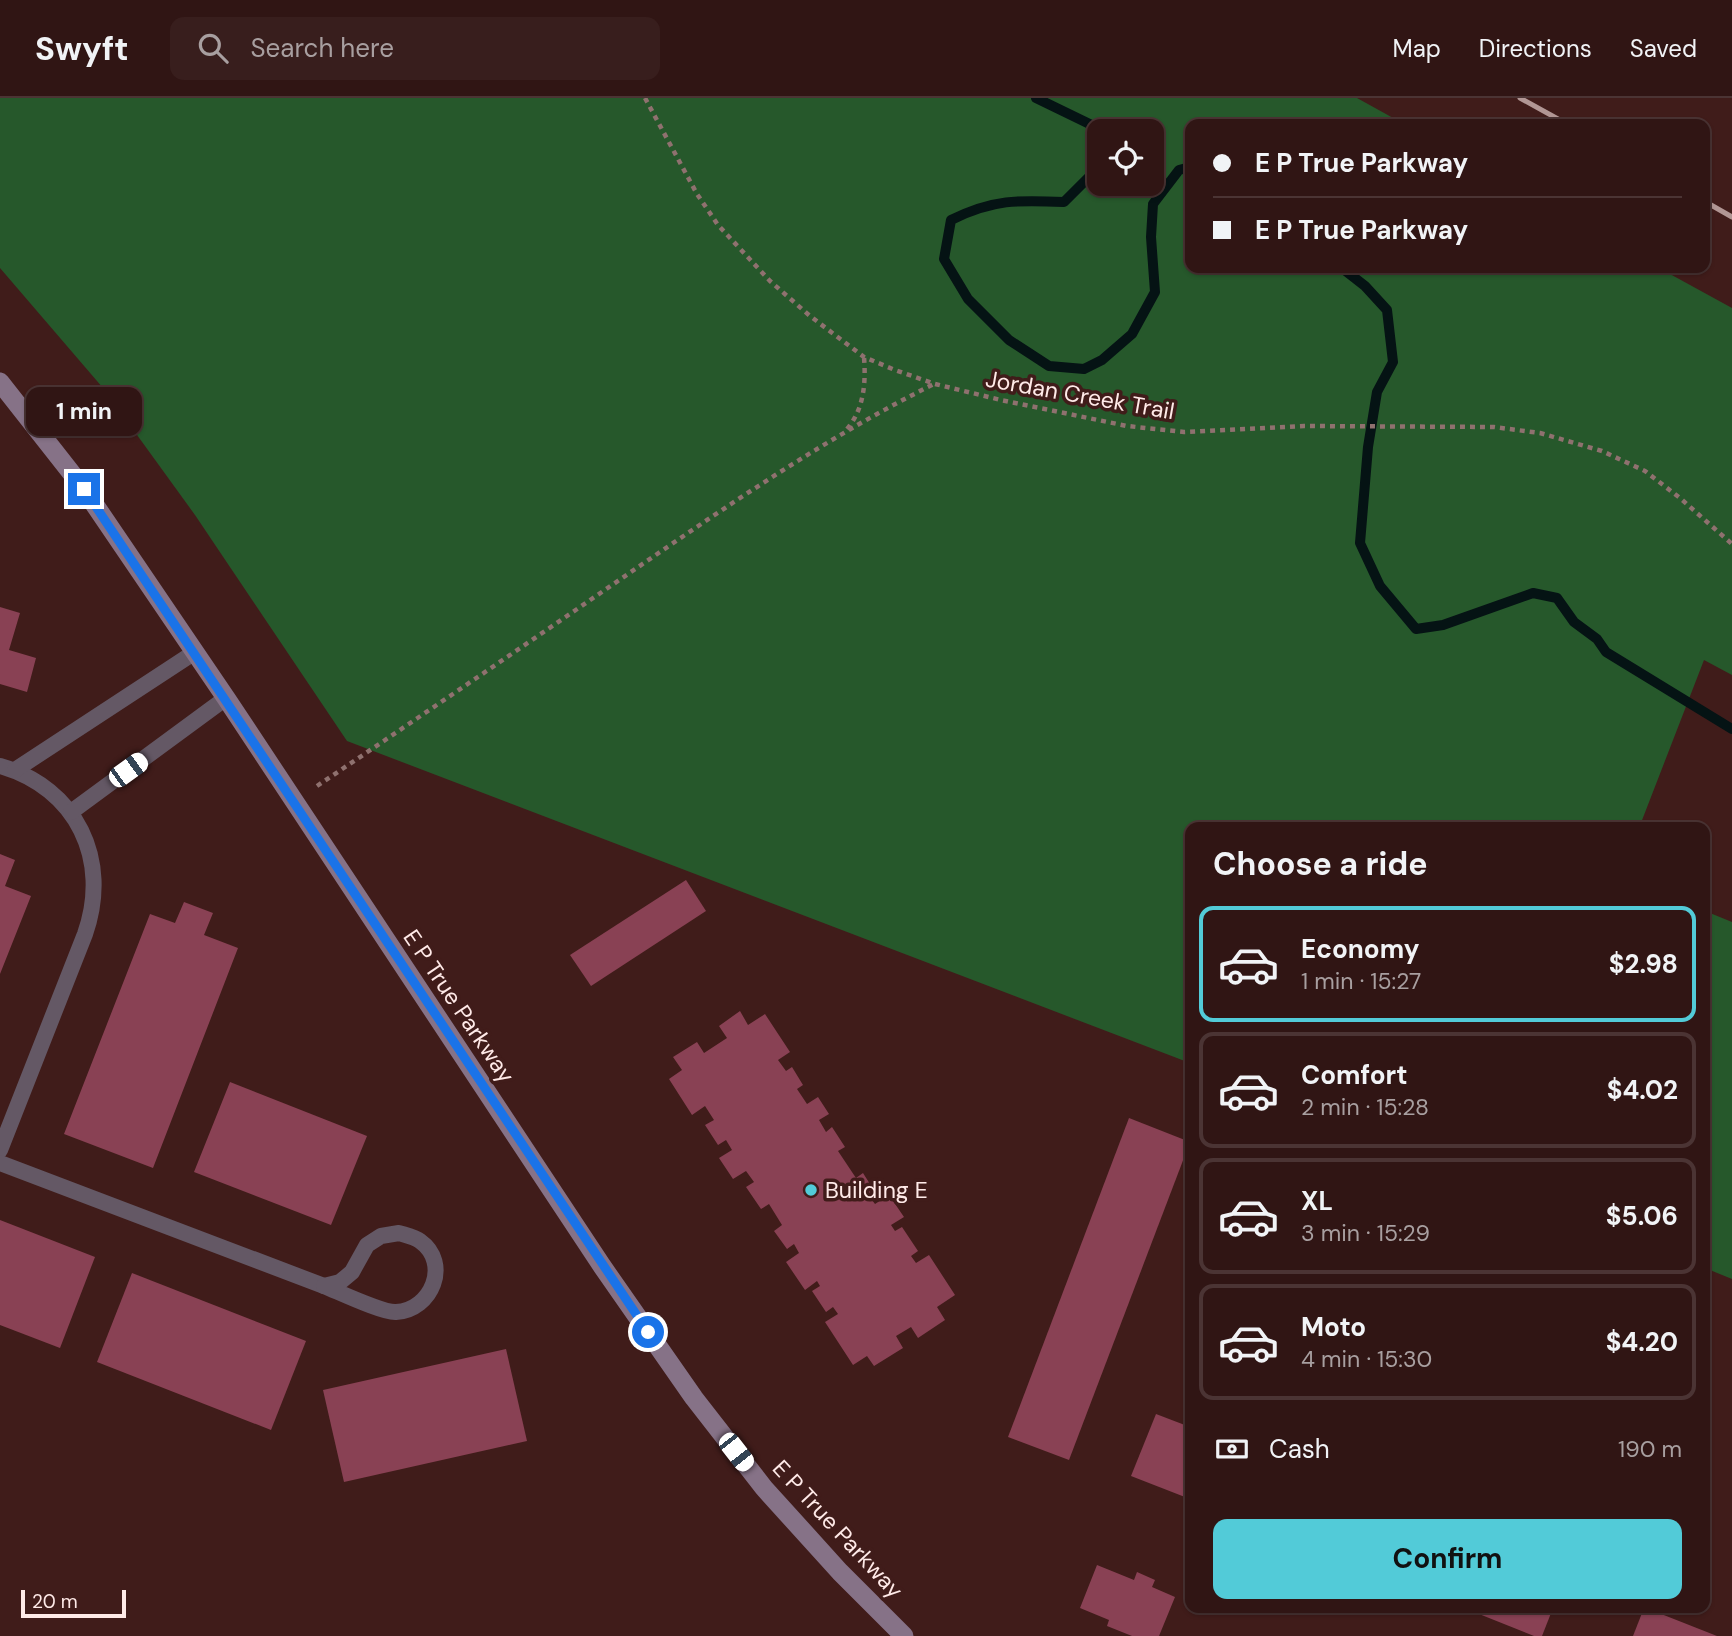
<!DOCTYPE html>
<html lang="en">
<head>
<meta charset="utf-8">
<style>
  :root { --surface:#301514; --page:#381e1d; --text:#f1f3f6; --muted:#a89fa0; --line:#4b3434; --accent:#52cbd8 }
  body { margin:0; font-family:"DM Sans",sans-serif; background:var(--page); color:var(--text); height:100vh; display:flex; flex-direction:column; font-size:26px; white-space:nowrap }
  * { box-sizing:border-box; margin:0 }
  p { font-size:23px; color:var(--muted) }
  .icon { flex:none; width:38px; height:38px; fill:none; stroke:currentColor; stroke-width:2; stroke-linecap:round; stroke-linejoin:round }
  .map { position:relative; flex:1; overflow:hidden }
  .side { position:absolute; left:1185px; top:724px; width:525px; height:791px; display:flex; flex-direction:column; background:var(--surface); border-radius:14px; box-shadow:0 2px 5px #0004,0 0 0 2px var(--line) }
  .side>* { flex:none }
  .hud { position:absolute; left:1185px; top:21px; width:525px; height:154px; border-radius:14px; box-shadow:0 2px 5px #0004,0 0 0 2px var(--line); display:grid; align-content:center; height:154px; padding:0 28px; background:var(--surface) }
  .tools { position:absolute; left:1087px; top:21px; display:grid; gap:14px }
  .tools a { display:grid; place-items:center; width:77px; height:77px; border-radius:14px; background:var(--surface); box-shadow:0 2px 5px #0004,0 0 0 2px var(--line); font-size:35px }
  .scale { position:absolute; left:21px; bottom:18px; width:105px; box-sizing:border-box; padding-left:7px; border:4px solid #ffeae8; border-top:0; font-size:19px; line-height:24px; white-space:nowrap; color:#ffeae8; -webkit-text-stroke:5px #401c1a; paint-order:stroke }
  .end { position:absolute; width:32px; height:32px; margin:-16px; border:9px solid #1a73e8; background:#fff; box-shadow:0 0 0 4px #fff }
  .from { border-radius:50% }
  .bubble { position:absolute; height:49px; border-radius:14px; background:var(--surface); box-shadow:0 2px 5px #0004,0 0 0 2px var(--line); font-size:23px; font-weight:700; line-height:49px; text-align:center }
  .car { position:absolute; width:21px; height:42px; margin:-21px -10px; border-radius:9px; box-shadow:0 0 5px 2px #0007; background:linear-gradient(#fff 24%,#345 0 40%,#fff 0 76%,#345 0 86%,#fff 0) }
  .hud b { display:flex; align-items:center; gap:24px; height:66px; font-size:26px }
  .hud b+b { border-top:2px solid var(--line) }
  .hud i { width:18px; height:18px; background:var(--text) }
  ul { padding:0; list-style:none }
  li { display:flex; align-items:center; gap:21px; height:116px; margin:0 14px 10px; padding:0 14px; border:4px solid var(--line); border-radius:14px }
  li div { flex:1 }
  li b { display:block; font-size:26px }
  li em { font-style:normal; font-weight:700 }
  li.current { border-color:var(--accent) }
  li>.icon { width:63px; height:63px; stroke-width:1.5 }
  h2 { padding:0 28px; font-size:32px; line-height:84px }
  .pay { display:flex; align-items:center; gap:18px; height:77px; padding:0 28px; font-size:26px }
  .pay p { margin-inline-start:auto }
  .primary-button { display:flex; gap:14px; margin-top:auto; padding:14px 28px }
  .primary-button a { flex:1; height:80px; border-radius:14px; background:var(--accent); color:#111; font-size:28px; font-weight:700; line-height:80px; text-align:center }
  header { display:flex; align-items:center; gap:42px; box-sizing:border-box; height:98px; padding:0 35px; background:var(--surface); border-bottom:2px solid var(--line) }
  header strong { font-size:33px }
  nav { display:flex; gap:38px; margin-inline-start:auto; font-size:24px }
  .search { width:490px; height:63px; background:var(--page); display:flex; align-items:center; gap:18px; box-sizing:border-box; padding:0 24px; border-radius:14px; color:var(--muted); font-size:26px }
  .map>svg:first-child { display:block }
  .green { fill:#26582b; fill-rule:evenodd }
  .lines { fill:none; stroke-linecap:round; stroke-linejoin:round }
  .stream { stroke:#051314; stroke-width:10 }
  .building { fill:#894154 }
  .path { stroke:#8f716f; stroke-width:4.5; stroke-dasharray:5 5; stroke-linecap:butt }
  .service { stroke:#645865; stroke-width:16 }
  .secondary { stroke:#867287; stroke-width:19 }
  .rail { stroke:#b19694; stroke-width:5 }
  .route { stroke:#1a73e8; stroke-width:9 }
  .poi-dot { fill:#52cbd8; stroke:#401c1a; stroke-width:2.5 }
  .labels { text-anchor:middle; stroke-width:7; stroke-linejoin:round; paint-order:stroke }
  .street-label { font-size:23px; fill:#ffeae8; stroke:#401c1a }
  .poi-label { font-size:23px; fill:#ffeae8; stroke:#401c1a; text-anchor:start }
</style>
</head>
<body>
<header>
<strong>Swyft</strong>
<div class="search"><svg class="icon" aria-label="search" viewBox="0 0 24 24"><circle cx="10" cy="10" r="6"/><path d="M15 15l6 6"/></svg>Search here</div>
<nav><a>Map</a><a>Directions</a><a>Saved</a></nav>
</header>
<div class="map">
<svg width="1732" height="1538" viewBox="0 0 1732 1538">
  <rect width="100%" height="100%" fill="#401c1a"/>
  <g class="green">
    <path d="M0,0h1357l47,26h-214v144h469l73,40v367l-28,-15 -65,168h-449v235l-843,-322 -152,-226 -92,-127 -103,-120zM1099,33h53v53h-53z"/>
    <path d="M1705,813l27,11v357l-27,-11z"/>
  </g>
  <g class="lines">
    <g class="stream">
      <path d="M1036,0l68,33"/>
      <path d="M1099,64l-3,8 -32,32c-46,-2 -71,-3 -113,18l-7,39 24,40 41,41 40,26 35,3 18,-9 30,-26 23,-42 -4,-55 2,-33 26,-34 11,-3"/>
      <path d="M1342,170l23,18 22,24 6,52 -16,30 -9,55 -8,96 20,43 36,43 27,-4 90,-32 24,5 17,24 23,17 9,13 126,77"/>
    </g>
  </g>
  <g class="building">
    <path d="M0,509l20,6 -11,37 27,8 -9,34 -27,-8z"/>
    <path d="M0,756l15,6 -10,26 26,10 -31,78z"/>
    <path d="M686,782l20,31 -115,75 -21,-31z"/>
    <path d="M184,804l29,11 -9,22 34,13 -85,220 -89,-34 86,-220 25,9z"/>
    <path d="M740,913l8,14 17,-11 25,38 -12,8 8,11 6,-4 11,18 -6,4 10,15 11,-7 11,17 -10,6 7,12 6,-5 13,20 -7,4 18,27 7,-5 12,19 -6,4 6,8 14,-9 15,22 -13,8 4,6 7,-4 16,24 -7,5 5,7 13,-8 26,40 -18,12 8,13 -27,18 -7,-11 -15,9 7,12 -29,18 -7,-10 -14,9 -28,-43 13,-8 -5,-7 -7,5 -14,-21 8,-5 -3,-5 -12,9 -19,-28 13,-9 -5,-9 -7,5 -13,-18 8,-6 -13,-21 -8,5 -15,-22 8,-5 -8,-11 -13,8 -14,-21 13,-8 -6,-10 -8,5 -13,-20 9,-5 -9,-14 -13,9 -23,-36 13,-9 -9,-13 24,-15 7,11 23,-15 -8,-12z"/>
    <path d="M230,984l137,54 -36,89 -137,-53z"/>
    <path d="M1129,1020l61,24 -121,318 -61,-23z"/>
    <path d="M0,1122l95,37 -35,91 -60,-23z"/>
    <path d="M132,1175l174,68 -35,89 -174,-68z"/>
    <path d="M506,1251l21,92 -183,41 -21,-92z"/>
    <path d="M1156,1316l34,13v72l-59,-23z"/>
    <path d="M1097,1467l37,15 3,-8 18,8 -3,7 23,10 -16,39h-27l-25,-10 2,-6 -29,-12z"/>
    <path d="M1464,1510h89l-11,28h-8z"/>
    <path d="M1644,1510h2l71,28h-84z"/>
  </g>
  <g class="lines">
    <g class="path">
      <path d="M645,0l52,96 21,31 52,56 40,35 54,41 31,13 40,14 66,16 126,26 57,6 120,-6 190,1 46,6 62,18 43,20 35,27 52,46"/>
      <path d="M847,331c17,-20 19,-46 17,-72"/>
      <path d="M317,688c104,-70 208,-141 311,-212 99,-68 199,-137 306,-190"/>
    </g>
    <g class="service">
      <path d="M0,668c77,22 111,94 85,168l-85,216"/>
      <path d="M15,672l180,-118"/>
      <path d="M71,714l155,-114"/>
      <path d="M0,1065l324,123"/>
      <path d="M399,1135c6,2 16,4 21,8 31,22 12,69 -24,71 -13,1 -57,-20 -72,-26l16,-4 12,-10 15,-27 14,-9z"/>
    </g>
    <path class="secondary" d="M0,284l84,107 142,209 376,568 92,132 70,90 76,84 64,64"/>
    <g class="rail">
      <path d="M1520,0l47,26"/>
      <path d="M1704,103l28,16"/>
    </g>
  </g>
  <g class="lines">
    <path class="route" d="M84,391l564,843"/>
  </g>
  <circle class="poi-dot" cx="811" cy="1092" r="7"/>
  <g class="labels">
    <g class="street-label">
      <text transform="translate(1080 297) rotate(10)" y="8">Jordan Creek Trail</text>
      <text transform="translate(459 908) rotate(56)" y="8">E P True Parkway</text>
      <text transform="translate(838 1431) rotate(47)" y="8">E P True Parkway</text>
    </g>
    <g class="poi-label">
      <text x="825" y="1100">Building E</text>
    </g>
  </g>
</svg>
<div class="tools">
<a><svg class="icon" aria-label="locate" viewBox="0 0 24 24"><circle cx="12" cy="12" r="6"/><path d="M12 2v4M12 18v4M2 12h4M18 12h4"/></svg></a>
</div>
<div class="scale">20 m</div>
<i class="end from" style="left:648px;top:1234px"></i>
<i class="end" style="left:84px;top:391px"></i>
<div class="bubble" style="left:26px;top:289px;width:116px">1 min</div>
<i class="car" style="left:128px;top:672px;rotate:54deg"></i>
<i class="car" style="left:736px;top:1354px;rotate:142deg"></i>
<div class="hud">
<b><i class="from"></i>E P True Parkway</b>
<b><i></i>E P True Parkway</b>
</div>
<section class="side">
<h2>Choose a ride</h2>
<ul>
<li class="current"><svg class="icon" aria-label="car" viewBox="0 0 24 24"><path d="M5 17H2v-5l4-1 3-4h7l3 4 3 1v5h-3M9 17h6M6 11h13"/><circle cx="7" cy="17" r="2"/><circle cx="17" cy="17" r="2"/></svg><div><b>Economy</b><p>1 min · 15:27</p></div><em>$2.98</em></li>
<li><svg class="icon" aria-label="car" viewBox="0 0 24 24"><path d="M5 17H2v-5l4-1 3-4h7l3 4 3 1v5h-3M9 17h6M6 11h13"/><circle cx="7" cy="17" r="2"/><circle cx="17" cy="17" r="2"/></svg><div><b>Comfort</b><p>2 min · 15:28</p></div><em>$4.02</em></li>
<li><svg class="icon" aria-label="car" viewBox="0 0 24 24"><path d="M5 17H2v-5l4-1 3-4h7l3 4 3 1v5h-3M9 17h6M6 11h13"/><circle cx="7" cy="17" r="2"/><circle cx="17" cy="17" r="2"/></svg><div><b>XL</b><p>3 min · 15:29</p></div><em>$5.06</em></li>
<li><svg class="icon" aria-label="car" viewBox="0 0 24 24"><path d="M5 17H2v-5l4-1 3-4h7l3 4 3 1v5h-3M9 17h6M6 11h13"/><circle cx="7" cy="17" r="2"/><circle cx="17" cy="17" r="2"/></svg><div><b>Moto</b><p>4 min · 15:30</p></div><em>$4.20</em></li>
</ul>
<div class="pay"><svg class="icon" aria-label="cash" viewBox="0 0 24 24"><path d="M3 7h18v10H3z"/><circle cx="12" cy="12" r="2"/></svg>Cash<p>190 m</p></div>
<div class="primary-button"><a>Confirm</a></div>
</section>
</div>
</body>
</html>
